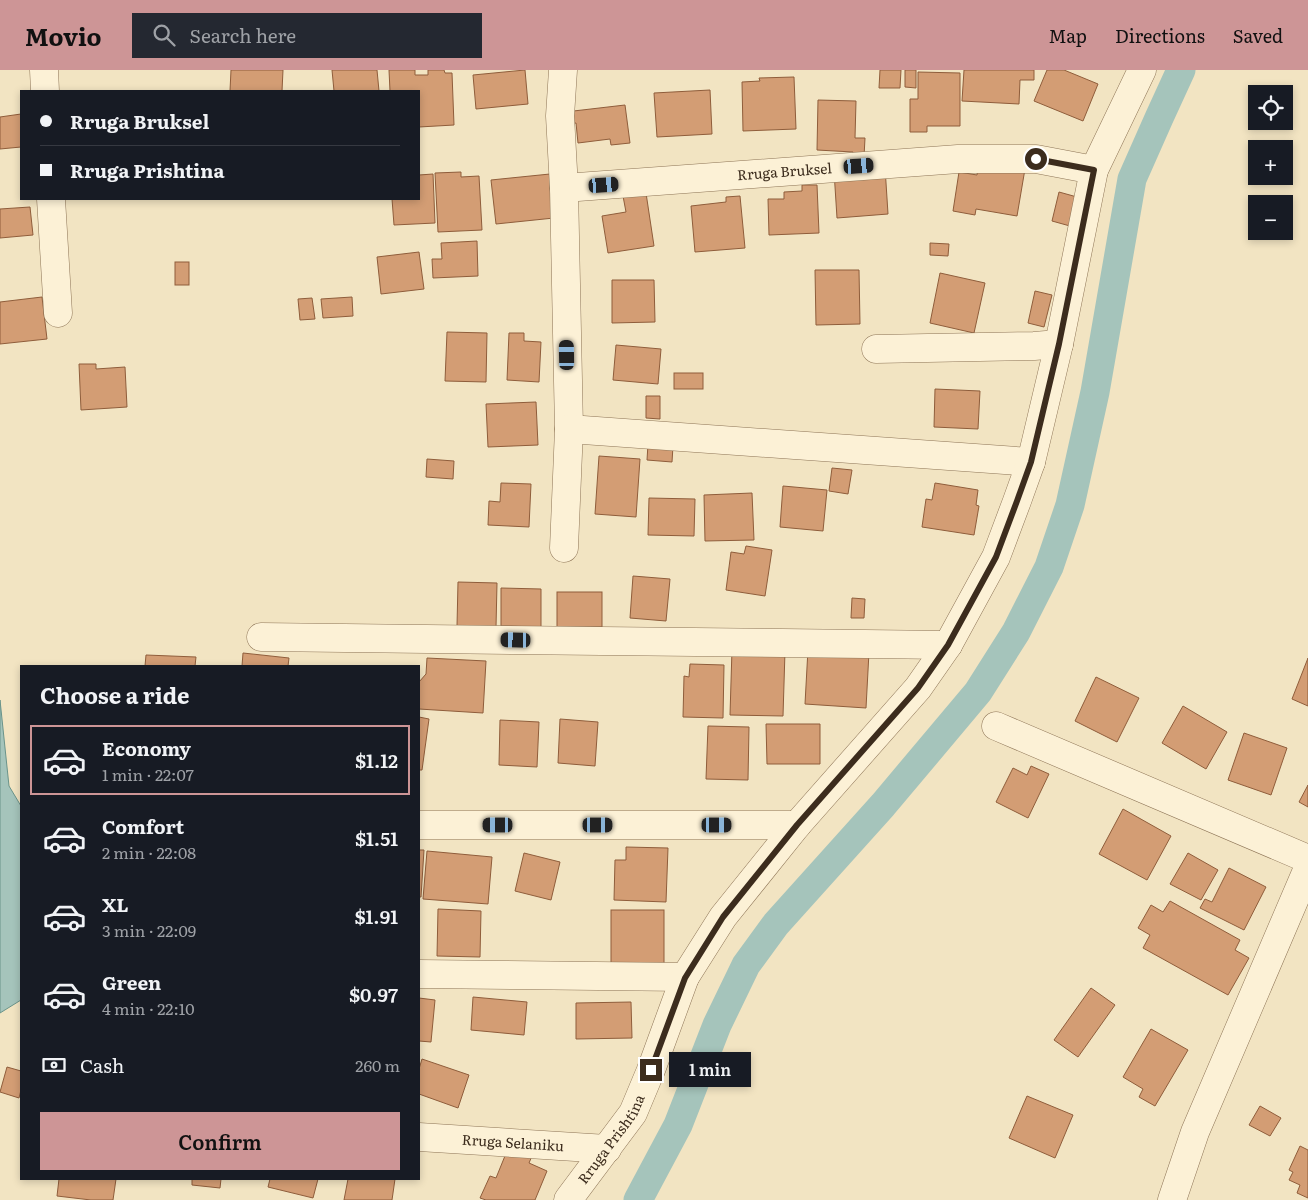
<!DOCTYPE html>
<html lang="en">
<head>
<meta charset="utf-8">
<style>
  :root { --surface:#171b24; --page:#242831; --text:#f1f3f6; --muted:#9ea1a6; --line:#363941; --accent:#cd9596 }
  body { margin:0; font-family:Literata,serif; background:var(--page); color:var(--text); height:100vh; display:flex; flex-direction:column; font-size:19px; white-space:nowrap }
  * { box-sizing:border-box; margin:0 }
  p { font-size:16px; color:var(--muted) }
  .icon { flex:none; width:28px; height:28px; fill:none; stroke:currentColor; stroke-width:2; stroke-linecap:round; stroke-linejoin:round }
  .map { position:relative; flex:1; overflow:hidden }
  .side { position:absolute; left:20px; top:595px; width:400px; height:515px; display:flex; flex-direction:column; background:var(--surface); border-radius:0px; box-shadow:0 2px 8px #0003 }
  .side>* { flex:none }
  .banner { position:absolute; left:20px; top:20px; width:400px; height:110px; border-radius:0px; box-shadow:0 2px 8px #0003; display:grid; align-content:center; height:110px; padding:0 20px; background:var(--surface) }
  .controls { position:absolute; left:1248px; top:15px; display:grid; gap:10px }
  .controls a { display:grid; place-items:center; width:45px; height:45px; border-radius:0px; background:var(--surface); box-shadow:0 2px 8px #0003; font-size:25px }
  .end { position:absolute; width:22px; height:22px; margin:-11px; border:6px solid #3c2c1d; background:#fff; box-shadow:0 0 0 2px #fff }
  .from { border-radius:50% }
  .bubble { position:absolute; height:35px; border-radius:0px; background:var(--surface); box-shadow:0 2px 8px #0003; font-size:16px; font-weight:600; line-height:35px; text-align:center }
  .car { position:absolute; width:15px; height:30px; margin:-15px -8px; border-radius:6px; box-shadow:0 0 4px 1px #0007; background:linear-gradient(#222 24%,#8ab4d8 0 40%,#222 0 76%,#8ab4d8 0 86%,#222 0) }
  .banner b { display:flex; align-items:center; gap:18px; height:48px; font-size:19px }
  .banner b+b { border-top:1px solid var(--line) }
  .banner i { width:12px; height:12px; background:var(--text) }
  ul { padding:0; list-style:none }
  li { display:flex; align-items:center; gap:15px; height:70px; margin:0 10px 8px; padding:0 10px; border:2px solid transparent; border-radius:0px }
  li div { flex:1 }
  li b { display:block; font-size:19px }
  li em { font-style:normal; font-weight:600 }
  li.active { border-color:var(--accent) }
  li>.icon { width:45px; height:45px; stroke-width:1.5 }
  h2 { padding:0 20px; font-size:22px; line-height:60px }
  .pay { display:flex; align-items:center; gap:12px; height:55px; padding:0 20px; font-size:19px }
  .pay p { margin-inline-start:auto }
  .action { display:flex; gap:10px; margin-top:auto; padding:10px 20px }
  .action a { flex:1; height:58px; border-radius:0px; background:var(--accent); color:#111; font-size:20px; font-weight:600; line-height:58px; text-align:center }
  header { display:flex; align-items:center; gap:30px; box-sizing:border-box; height:70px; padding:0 25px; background:var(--accent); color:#111 }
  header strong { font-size:24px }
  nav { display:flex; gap:28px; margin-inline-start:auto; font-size:18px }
  .search { width:350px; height:45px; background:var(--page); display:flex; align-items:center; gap:12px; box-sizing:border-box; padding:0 18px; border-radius:0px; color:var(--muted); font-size:19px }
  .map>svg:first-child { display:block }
  .water { fill:#a5c4bb; stroke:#6a938a }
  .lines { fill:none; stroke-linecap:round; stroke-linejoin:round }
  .canal { stroke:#a5c4bb; stroke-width:29 }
  .building { fill:#d39d74; stroke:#8f5d3b }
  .street-casing { stroke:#8e7557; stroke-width:29 }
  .street { stroke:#fcf1d6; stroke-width:28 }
  .route { stroke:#3c2c1d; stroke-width:6 }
  .labels { text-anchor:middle; stroke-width:4; stroke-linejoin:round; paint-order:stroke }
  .street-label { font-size:14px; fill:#3c2c1d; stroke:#f9eed2 }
</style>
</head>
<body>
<header>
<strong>Movio</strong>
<div class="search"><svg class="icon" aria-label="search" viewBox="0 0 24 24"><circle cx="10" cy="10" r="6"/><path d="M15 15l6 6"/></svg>Search here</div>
<nav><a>Map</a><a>Directions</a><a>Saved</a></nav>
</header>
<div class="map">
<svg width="1308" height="1130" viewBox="0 0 1308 1130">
  <rect width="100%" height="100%" fill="#f2e4c2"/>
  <path class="water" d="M0,630l9,86 12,20v194l-21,13z"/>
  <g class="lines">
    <path class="canal" d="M638,1130l40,-75 39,-100 29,-60 30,-41 107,-119 95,-113 38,-60 33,-65 21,-62 25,-113 37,-213 27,-61 22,-48"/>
  </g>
  <g class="building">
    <path d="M231,0h52l-1,21h-52z"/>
    <path d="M332,0h45l2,21h-45z"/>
    <path d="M389,0h26v5h13v-5h16l1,3h7l2,52 -35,2v-36h-29z"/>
    <path d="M525,0l3,34 -52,5 -3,-34z"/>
    <path d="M880,0h21l-1,18h-21z"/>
    <path d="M905,0h11v18l-11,-1z"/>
    <path d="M964,0h70v10h-14l-1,24 -57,-3z"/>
    <path d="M1047,0h17l34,14 -15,37 -49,-20z"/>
    <path d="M918,2l42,1v53h-33v6h-17v-33h8z"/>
    <path d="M794,7l2,52 -53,2 -1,-49 18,-1 -1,-3z"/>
    <path d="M710,20l2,44 -55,3 -3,-44z"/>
    <path d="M818,30l38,1 -1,37h10l-1,19 -12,-1 1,-4 -36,-2z"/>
    <path d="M625,35l5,38 -19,2 -1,-6 -32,4 -2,-20 -10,1 -1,-12z"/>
    <path d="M21,44v33l-21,2v-32z"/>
    <path d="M979,90l47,3 -9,53 -41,-7 -1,6 -22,-4 6,-39 18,3z"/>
    <path d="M885,97l3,47 -51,4 -3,-47z"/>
    <path d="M461,102v5l18,-1 3,54 -44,2 -3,-59z"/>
    <path d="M433,104l2,49 -41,2 -2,-26h27v-24z"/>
    <path d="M550,104l4,44 -58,6 -5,-44z"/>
    <path d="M802,115h15l2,48 -50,2 -1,-36h16v-7l18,-1z"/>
    <path d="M1059,122l18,5 -7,29 -18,-5z"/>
    <path d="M646,123l8,53 -46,7 -6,-37 24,-4 -3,-16z"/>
    <path d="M740,126l5,52 -50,4 -4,-46 35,-4v-5z"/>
    <path d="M30,137l3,28 -33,3v-29z"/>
    <path d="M477,171l1,35 -45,2 -1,-19h10l-1,-16z"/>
    <path d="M930,173l19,1 -1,12 -18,-1z"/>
    <path d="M419,182l5,37 -43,5 -4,-37z"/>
    <rect x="175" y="192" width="14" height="23"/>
    <path d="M815,200h44l1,54 -44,1z"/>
    <path d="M940,203l45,10 -11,50 -44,-10z"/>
    <path d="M612,210h42l1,42 -43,1z"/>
    <path d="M1035,221l17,4 -8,32 -16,-4z"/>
    <path d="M42,227l5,42 -47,5v-42z"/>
    <path d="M352,227l1,19 -30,2 -2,-19z"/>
    <path d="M312,228l3,21 -15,1 -2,-21z"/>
    <path d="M447,262l40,1 -1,49 -41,-1z"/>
    <path d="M509,263h15v8l17,1 -2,40 -32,-2z"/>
    <path d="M616,275l45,4 -3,35 -45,-4z"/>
    <path d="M79,294h17v5l29,-2 2,40 -46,3z"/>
    <rect x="674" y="303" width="29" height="16"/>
    <path d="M935,319l45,2 -2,38 -44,-2z"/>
    <path d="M646,326h14v23l-14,-1z"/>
    <path d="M536,332l2,43 -50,2 -2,-43z"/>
    <path d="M648,374l25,2 -1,16 -25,-2z"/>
    <path d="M599,386l41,3 -4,58 -41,-3z"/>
    <path d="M427,389l27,2 -1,18 -27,-2z"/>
    <path d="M832,398l20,2 -4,24 -19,-3z"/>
    <path d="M501,413l30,1 -2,43 -41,-2 1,-24 11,1z"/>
    <path d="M935,413l43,7 -2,15 3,1 -5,29 -52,-8 4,-28 6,1z"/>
    <path d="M783,416l44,4 -4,41 -43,-4z"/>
    <path d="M752,423l2,47 -49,1 -1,-46z"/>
    <path d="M649,428l46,1 -1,37 -46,-1z"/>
    <path d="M746,476l26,4 -7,46 -39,-6 5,-38 13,2z"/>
    <path d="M633,506l37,3 -4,42 -36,-3z"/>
    <path d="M458,512l39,1 -1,44 -39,-1z"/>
    <path d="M501,518l40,1v38l-40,-1z"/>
    <rect x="557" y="522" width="45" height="35"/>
    <path d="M852,528l13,1 -1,19h-13z"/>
    <path d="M732,579l53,2 -2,65 -53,-1z"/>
    <path d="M808,579l61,3 -3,56 -61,-4z"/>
    <path d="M243,583l46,5 -1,8h-46z"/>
    <path d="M146,585l50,2 -1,9h-50z"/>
    <path d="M427,588l59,3 -3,52 -64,-4v-27l7,-8z"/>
    <path d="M1308,588v48l-16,-7z"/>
    <path d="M690,594l34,1 -1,53 -40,-1 1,-41 5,1z"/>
    <path d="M1096,607l43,21 -22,44 -42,-21z"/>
    <path d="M1183,636l44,26 -21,37 -44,-26z"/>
    <path d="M419,647l10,2 -7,51h-3z"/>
    <path d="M560,649l38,3 -3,44 -37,-3z"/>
    <path d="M500,650l39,2 -2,45 -38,-2z"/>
    <path d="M766,654h54v40h-53z"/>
    <path d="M708,656l41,1 -1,53 -42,-1z"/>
    <path d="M1244,663l43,15 -16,47 -43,-15z"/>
    <path d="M1031,696l18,8 -21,44 -32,-16 17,-34 14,7z"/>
    <path d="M1308,715v22l-9,-5z"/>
    <path d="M1123,739l48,27 -24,44 -48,-26z"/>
    <path d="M626,777l42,1 -2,54 -52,-2 1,-40h11z"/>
    <path d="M419,780h5l-3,47h-2z"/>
    <path d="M427,781l65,6 -4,47 -65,-5z"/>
    <path d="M524,783l36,9 -9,38 -36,-9z"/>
    <path d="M1188,783l30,17 -17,30 -31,-16z"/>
    <path d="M1229,798l37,19 -22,43 -44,-22 5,-9 7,3z"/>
    <path d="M1170,831l70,39 -5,10 14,8 -21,37 -85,-47 7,-13 -12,-7 13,-23 12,7z"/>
    <path d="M438,839l43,2 -1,46 -43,-1z"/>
    <rect x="611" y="840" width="53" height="55"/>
    <path d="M1091,918l24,17 -37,52 -24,-17z"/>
    <path d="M473,927l54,5 -3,33 -53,-5z"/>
    <path d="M419,928l16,2 -4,42 -12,-1z"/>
    <path d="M631,932l1,36 -56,1v-36z"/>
    <path d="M1151,959l37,21 -33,56 -16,-9 4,-8 -20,-12z"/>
    <path d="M422,989l47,16 -11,33 -39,-14v-25z"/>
    <path d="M7,997l14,4v19l-2,8 -19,-6z"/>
    <path d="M1027,1026l46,19 -18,43 -46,-20z"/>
    <path d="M1260,1036l21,12 -11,18 -21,-11z"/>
    <path d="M509,1076l23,10 -3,7 18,8 -12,29h-49l-6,-2 10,-22 6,2z"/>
    <path d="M1300,1076l8,4v48l-11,-5 3,-8 -11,-5 4,-8 -4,-2z"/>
    <path d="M59,1109h57l-3,21h-22l-34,-4z"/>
    <path d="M192,1109h29l-1,9 -28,-3z"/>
    <path d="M270,1109h48l-5,19 -45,-11z"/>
    <path d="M348,1109h47l-3,21h-48z"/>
  </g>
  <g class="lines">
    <defs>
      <g id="street">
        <path d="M44,0l1,21"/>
        <path d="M563,0l-3,46 4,72 5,241 -5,119"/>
        <path id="s1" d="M564,118l394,-29h78l58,11"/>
        <path d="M51,129l7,114"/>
        <path d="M876,279l158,-3 25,-2"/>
        <path d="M569,359l462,33"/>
        <path d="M261,567l687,8"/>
        <path d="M996,656l312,133"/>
        <path d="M419,755h378"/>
        <path d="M419,904l266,3"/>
        <path id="s2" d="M419,1067l188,12"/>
        <path id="s3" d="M568,1130l65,-87 18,-43 34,-93 38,-60 74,-92 121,-137 30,-43 48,-88 21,-56 14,-39 28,-118 35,-174 48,-100"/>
        <path d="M1172,1130l23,-68 113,-264"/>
      </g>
    </defs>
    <use href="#street" class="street-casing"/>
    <use href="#street" class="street"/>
  </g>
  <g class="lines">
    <path class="route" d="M651,1000l34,-92 38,-61 74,-92 121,-137 30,-43 48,-88 21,-56 14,-39 28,-118 35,-174 -58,-11"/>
  </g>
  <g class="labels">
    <g class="street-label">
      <text dy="5" stroke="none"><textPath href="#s1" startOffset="221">Rruga Bruksel</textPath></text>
      <text dy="5" stroke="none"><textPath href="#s3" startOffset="75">Rruga Prishtina</textPath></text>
      <text dy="5" stroke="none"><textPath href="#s2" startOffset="94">Rruga Selaniku</textPath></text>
    </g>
  </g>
</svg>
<div class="controls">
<a><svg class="icon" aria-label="locate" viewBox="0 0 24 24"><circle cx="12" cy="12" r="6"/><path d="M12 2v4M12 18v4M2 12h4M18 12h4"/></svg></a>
<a>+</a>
<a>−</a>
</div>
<i class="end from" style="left:1036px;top:89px"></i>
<i class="end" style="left:651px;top:1000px"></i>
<div class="bubble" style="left:669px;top:982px;width:82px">1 min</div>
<i class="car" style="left:859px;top:96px;rotate:86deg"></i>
<i class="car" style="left:604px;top:115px;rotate:86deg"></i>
<i class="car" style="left:567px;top:285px;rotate:359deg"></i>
<i class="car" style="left:516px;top:570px;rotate:271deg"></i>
<i class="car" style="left:498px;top:755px;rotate:270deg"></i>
<i class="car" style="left:598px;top:755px;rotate:90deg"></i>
<i class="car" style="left:717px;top:755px;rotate:90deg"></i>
<div class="banner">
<b><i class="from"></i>Rruga Bruksel</b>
<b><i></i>Rruga Prishtina</b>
</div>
<section class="side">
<h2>Choose a ride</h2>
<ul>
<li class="active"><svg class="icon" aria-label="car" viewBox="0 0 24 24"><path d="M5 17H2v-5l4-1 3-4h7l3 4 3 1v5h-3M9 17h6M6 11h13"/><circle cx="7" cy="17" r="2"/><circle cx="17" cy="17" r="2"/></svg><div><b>Economy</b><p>1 min · 22:07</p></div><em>$1.12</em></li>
<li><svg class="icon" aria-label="car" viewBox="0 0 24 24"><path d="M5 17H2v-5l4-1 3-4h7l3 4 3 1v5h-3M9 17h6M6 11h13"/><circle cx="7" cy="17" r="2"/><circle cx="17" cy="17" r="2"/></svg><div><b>Comfort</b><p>2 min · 22:08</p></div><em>$1.51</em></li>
<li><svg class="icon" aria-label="car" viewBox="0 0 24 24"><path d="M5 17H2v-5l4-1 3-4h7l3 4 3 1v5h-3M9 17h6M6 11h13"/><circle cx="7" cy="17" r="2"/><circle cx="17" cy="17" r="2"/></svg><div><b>XL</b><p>3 min · 22:09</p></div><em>$1.91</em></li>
<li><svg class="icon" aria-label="car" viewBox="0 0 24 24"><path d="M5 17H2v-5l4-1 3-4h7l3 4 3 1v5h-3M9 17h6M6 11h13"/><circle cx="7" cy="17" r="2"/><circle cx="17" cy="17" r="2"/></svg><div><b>Green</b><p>4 min · 22:10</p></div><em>$0.97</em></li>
</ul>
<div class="pay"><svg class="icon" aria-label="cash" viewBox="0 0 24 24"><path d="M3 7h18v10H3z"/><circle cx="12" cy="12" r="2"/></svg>Cash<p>260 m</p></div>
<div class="action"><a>Confirm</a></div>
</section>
</div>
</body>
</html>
